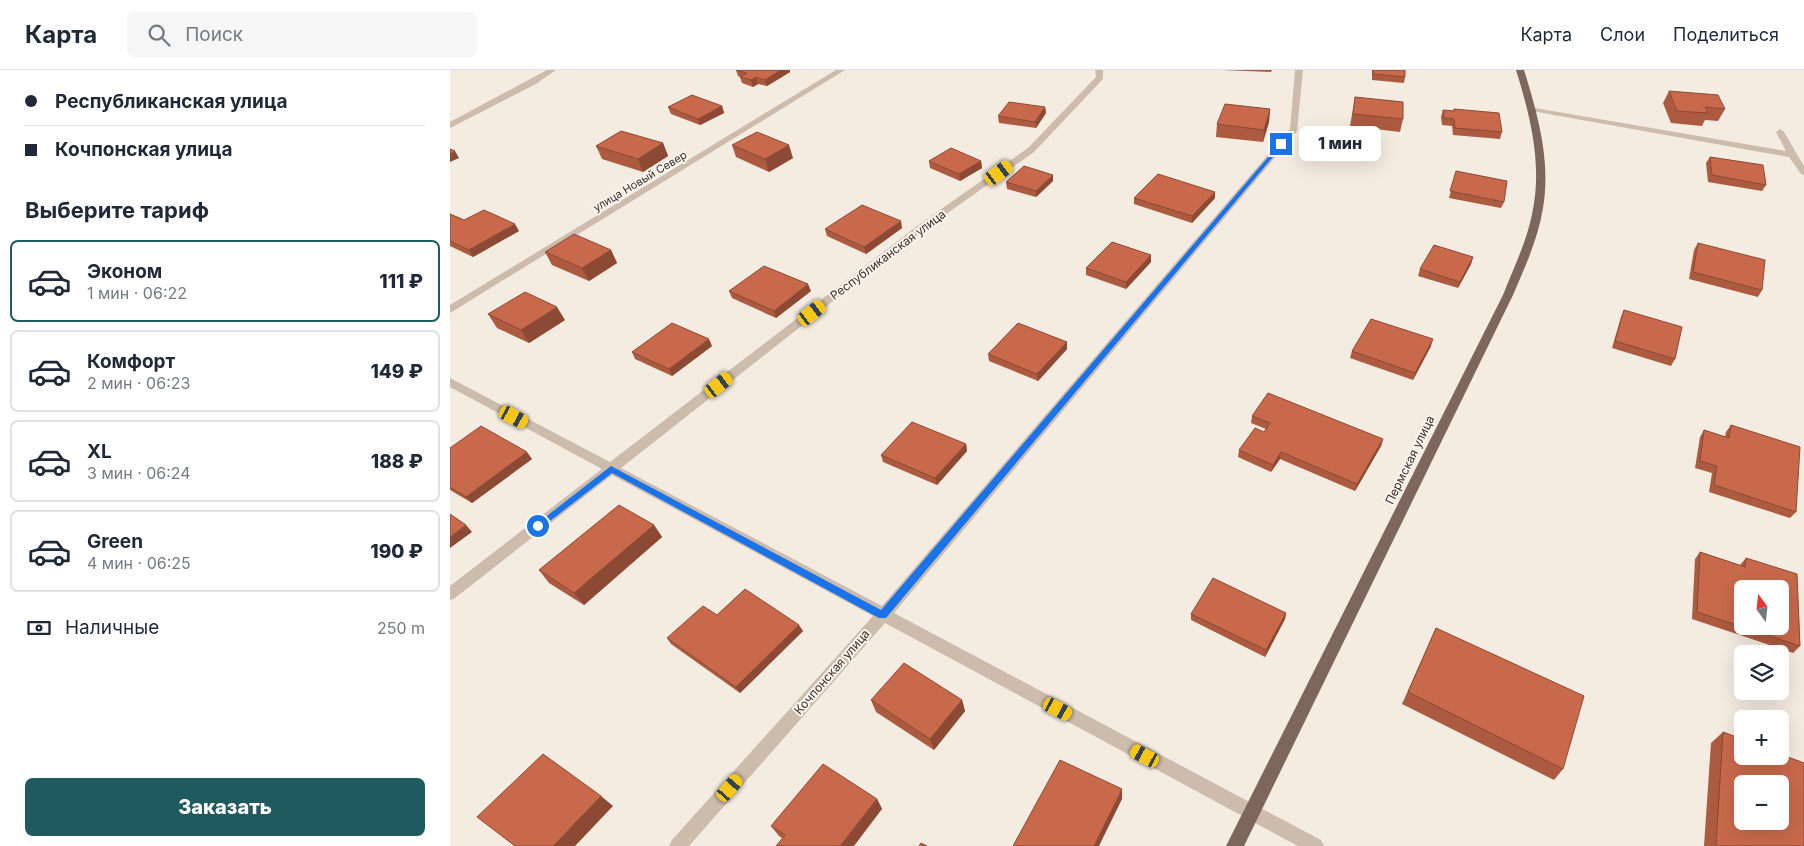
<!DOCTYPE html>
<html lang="ru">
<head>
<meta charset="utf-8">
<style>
  :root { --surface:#fff; --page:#f6f6f7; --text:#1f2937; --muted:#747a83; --line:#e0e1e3; --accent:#1f5a5e }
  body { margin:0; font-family:Inter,sans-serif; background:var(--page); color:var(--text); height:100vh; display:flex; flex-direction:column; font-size:19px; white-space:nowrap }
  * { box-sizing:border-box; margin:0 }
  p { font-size:16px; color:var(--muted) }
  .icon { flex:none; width:28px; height:28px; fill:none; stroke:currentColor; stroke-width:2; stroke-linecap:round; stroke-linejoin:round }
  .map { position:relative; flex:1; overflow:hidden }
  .sheet { display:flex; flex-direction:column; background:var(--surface); width:450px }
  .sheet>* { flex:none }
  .banner { display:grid; align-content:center; height:110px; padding:0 25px; background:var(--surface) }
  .needle { width:32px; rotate:345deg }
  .fabs { position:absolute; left:1284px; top:510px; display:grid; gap:10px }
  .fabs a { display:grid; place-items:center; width:55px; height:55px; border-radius:8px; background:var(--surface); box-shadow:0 5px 20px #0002; font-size:25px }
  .end { position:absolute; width:22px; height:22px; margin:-11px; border:6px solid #1a73e8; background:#fff; box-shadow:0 0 0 2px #fff }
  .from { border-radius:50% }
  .bubble { position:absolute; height:35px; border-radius:8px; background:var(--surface); box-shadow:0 5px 20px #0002; font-size:16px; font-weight:800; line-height:35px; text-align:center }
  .car { position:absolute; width:15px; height:30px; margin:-15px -8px; border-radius:6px; box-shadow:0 0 4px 1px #0007; background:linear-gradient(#f5c518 24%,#345 0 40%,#f5c518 0 76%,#345 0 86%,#f5c518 0) }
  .banner b { display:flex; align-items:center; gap:18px; height:48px; font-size:19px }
  .banner b+b { border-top:1px solid var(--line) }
  .banner i { width:12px; height:12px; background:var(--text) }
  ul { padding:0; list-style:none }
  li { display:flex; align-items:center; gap:15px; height:82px; margin:0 10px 8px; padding:0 15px; border:2px solid var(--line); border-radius:8px }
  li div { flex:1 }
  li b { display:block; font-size:19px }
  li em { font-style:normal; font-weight:800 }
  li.on { border-color:var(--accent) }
  li>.icon { width:45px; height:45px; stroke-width:1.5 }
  h2 { padding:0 25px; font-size:22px; line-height:60px }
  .pay { display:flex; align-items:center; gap:12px; height:55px; padding:0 25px; font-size:19px }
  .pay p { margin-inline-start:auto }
  .action { display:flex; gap:10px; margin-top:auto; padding:10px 25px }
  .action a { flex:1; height:58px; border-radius:8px; background:var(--accent); color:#fff; font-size:20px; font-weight:800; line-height:58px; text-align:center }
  header { display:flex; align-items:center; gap:30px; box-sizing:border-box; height:70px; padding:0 25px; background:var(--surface); border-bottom:1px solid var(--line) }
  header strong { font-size:24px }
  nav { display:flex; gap:28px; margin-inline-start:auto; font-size:18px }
  .search { width:350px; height:45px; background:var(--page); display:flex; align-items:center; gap:12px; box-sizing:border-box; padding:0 18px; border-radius:8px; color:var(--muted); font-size:19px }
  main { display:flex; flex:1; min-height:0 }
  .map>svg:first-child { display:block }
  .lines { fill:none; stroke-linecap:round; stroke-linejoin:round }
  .minor { fill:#cdbbac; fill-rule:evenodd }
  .major { fill:#7d675c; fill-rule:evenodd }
  .wall { fill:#ac5a40 }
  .shaded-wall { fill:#8c4a34 }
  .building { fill:#c8694b; stroke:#8c4a34; fill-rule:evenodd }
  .route { fill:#1a73e8 }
  .labels { text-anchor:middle; stroke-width:4; stroke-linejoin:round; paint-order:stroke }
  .far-street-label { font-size:11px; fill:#3b302b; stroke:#fbf5ee }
  .street-label { font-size:12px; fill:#3b302b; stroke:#fbf5ee }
</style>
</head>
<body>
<header>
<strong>Карта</strong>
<div class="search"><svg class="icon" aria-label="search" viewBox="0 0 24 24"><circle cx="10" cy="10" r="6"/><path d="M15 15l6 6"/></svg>Поиск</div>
<nav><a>Карта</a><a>Слои</a><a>Поделиться</a></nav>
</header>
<main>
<section class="sheet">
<div class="banner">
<b><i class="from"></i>Республиканская улица</b>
<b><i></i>Кочпонская улица</b>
</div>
<h2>Выберите тариф</h2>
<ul>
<li class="on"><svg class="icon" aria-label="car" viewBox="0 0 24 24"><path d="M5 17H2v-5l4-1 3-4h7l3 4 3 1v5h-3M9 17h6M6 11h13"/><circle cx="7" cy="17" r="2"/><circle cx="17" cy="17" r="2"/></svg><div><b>Эконом</b><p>1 мин · 06:22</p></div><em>111 ₽</em></li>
<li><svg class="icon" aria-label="car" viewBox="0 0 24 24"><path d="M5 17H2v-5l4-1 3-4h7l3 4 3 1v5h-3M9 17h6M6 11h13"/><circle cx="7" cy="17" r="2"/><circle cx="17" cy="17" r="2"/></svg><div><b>Комфорт</b><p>2 мин · 06:23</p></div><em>149 ₽</em></li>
<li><svg class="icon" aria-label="car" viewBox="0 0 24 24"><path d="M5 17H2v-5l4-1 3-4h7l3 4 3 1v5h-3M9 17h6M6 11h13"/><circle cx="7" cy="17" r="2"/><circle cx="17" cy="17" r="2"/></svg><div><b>XL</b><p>3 мин · 06:24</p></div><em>188 ₽</em></li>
<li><svg class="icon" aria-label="car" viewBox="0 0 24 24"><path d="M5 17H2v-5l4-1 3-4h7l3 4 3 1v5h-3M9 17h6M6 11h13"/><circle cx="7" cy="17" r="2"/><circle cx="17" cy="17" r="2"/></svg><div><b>Green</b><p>4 мин · 06:25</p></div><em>190 ₽</em></li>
</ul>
<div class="pay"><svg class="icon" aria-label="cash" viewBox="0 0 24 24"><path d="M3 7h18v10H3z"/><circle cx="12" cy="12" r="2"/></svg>Наличные<p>250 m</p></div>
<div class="action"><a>Заказать</a></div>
</section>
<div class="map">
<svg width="1354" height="776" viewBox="0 0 1354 776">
  <rect width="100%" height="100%" fill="#f4ebe1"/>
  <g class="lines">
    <g class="minor">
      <path d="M97,0h9l-20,14 -86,44v-6z"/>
      <path d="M386,0h9l-395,243v-8z"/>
      <path d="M645,0h8v9l-69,73 -112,79 -301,237 261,138 408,-477 5,-59h8l-6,61 -403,482 427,227 3,6h-26l-413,-223 -196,223h-20l3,-6 201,-224 -261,-141 -157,123 -5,2v-14l152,-117 -152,-82v-9l160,84 306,-235 112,-79 68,-71z"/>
      <path d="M1079,37l257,44 -10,-19 4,-3 4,3 20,34v9l-3,-1 -12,-17 -257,-46h-3z"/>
    </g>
    <path class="major" d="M1066,0h8c14,45 27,91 19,138 -5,31 -18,59 -30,87l-269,551h-18l277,-551c11,-28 25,-56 30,-86 9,-47 -3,-94 -17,-139z"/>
  </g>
  <g class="wall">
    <path d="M286,0h54v2l-23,14 -9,-2 -5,3 -11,-4 -2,-6 -2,-1z"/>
    <path d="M772,0h50l-1,2z"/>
    <path d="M922,0h33v7l-1,6 -32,-3z"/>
    <path d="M1219,21l56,18 -7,12 -13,-1 -3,6 -31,-3 -8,-20z"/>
    <path d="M905,27l48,22 -3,13 -50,-6z"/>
    <path d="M272,36l2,7 -24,12 -29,-11 -3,-7z"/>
    <path d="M595,37l1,6 -10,15 -37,-5 -1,-7z"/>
    <path d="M820,39l-1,13 -6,20 -47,-5 1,-13z"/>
    <path d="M1004,39l48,23 -2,7 -47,-4 -1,-9 -10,-1 -1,-8 2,-7 10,1z"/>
    <path d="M213,73l5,13 -25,16 -41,-13 -6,-13z"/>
    <path d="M282,75l61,13 -24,14 -33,-15z"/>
    <path d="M1260,87l56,28 -4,6 -54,-9 -2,-19z"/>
    <path d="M479,91h52l1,7 -22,13 -30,-13z"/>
    <path d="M1006,101l48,31 -3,6 -52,-10z"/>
    <path d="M603,111l-17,16 -29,-8 -1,-7z"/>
    <path d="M684,128h81l-23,25 -58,-19z"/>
    <path d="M0,144l14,6 55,11 -46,26 -23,-11z"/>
    <path d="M452,158l-36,26 -39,-18 -2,-7z"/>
    <path d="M1248,173l64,47 -4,7 -69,-18 5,-29z"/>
    <path d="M161,180l6,13 -28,18 -37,-16 -7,-13z"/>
    <path d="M1023,187l-2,7 -13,24 -40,-12 2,-7z"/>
    <path d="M701,192l-25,27 -40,-14v-7z"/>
    <path d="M279,221h82l-35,27 -44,-20z"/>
    <path d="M1174,240l51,49 -4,7 -59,-18 9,-31z"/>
    <path d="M38,244l77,6 -36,23 -32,-15z"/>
    <path d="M262,276l-40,30 -37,-17 -3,-7z"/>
    <path d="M981,276l-18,34 -63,-22 2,-7z"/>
    <path d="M617,279l-29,32 -49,-20 -1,-7z"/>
    <path d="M802,346l131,23 -2,7 -26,45 -75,-32 -9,13 -33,-15 1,-7 25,-18 2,-3 -15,-6z"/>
    <path d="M1281,355l65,87 -6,6 -81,-26 3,-19 -17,-5 5,-31 4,-7 21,7 1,-5z"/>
    <path d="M516,374l1,7 -30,34 -54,-23 -2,-7z"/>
    <path d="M0,378l82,11 -60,44 -22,-13z"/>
    <path d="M204,455l8,12 -78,68 -35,-22 -10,-13z"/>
    <path d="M1250,482l40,13 6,-7 54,88 -7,7 -101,-34 3,-60z"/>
    <path d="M836,543l-1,6 -20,38 -74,-37v-6z"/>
    <path d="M267,545l86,16 -63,62 -69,-49 -4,-6z"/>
    <path d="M986,558l127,141 -9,11 -152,-76z"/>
    <path d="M421,630h91l3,11 -31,39 -58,-38z"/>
    <path d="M1273,662l81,114h-100l7,-103z"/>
    <path d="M427,729l5,10 -100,29 -3,-2 -8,-10z"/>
  </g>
  <g class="shaded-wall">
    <path d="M331,0h9v2l-23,14 -2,-6z"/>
    <path d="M306,7l2,7 -5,3 -2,-7z"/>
    <path d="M272,36l2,7 -24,12 -2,-6z"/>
    <path d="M595,37l1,6 -10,15 -1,-6z"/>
    <path d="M820,39l-1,13 -6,20 1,-12z"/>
    <path d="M213,73l5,13 -25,16 -5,-13z"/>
    <path d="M339,75l4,13 -24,14 -4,-13z"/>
    <path d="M5,81l4,7 -9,4v-8z"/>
    <path d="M531,91l1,7 -22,13 -1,-7z"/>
    <path d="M603,105v6l-17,16v-6z"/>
    <path d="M765,122v6l-23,25v-7z"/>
    <path d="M451,151l1,7 -36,26 -2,-7z"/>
    <path d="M65,154l4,7 -46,26 -4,-7z"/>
    <path d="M161,180l6,13 -28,18 -7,-13z"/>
    <path d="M701,185v7l-25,27v-7z"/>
    <path d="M1023,187l-2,7 -13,24 2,-6z"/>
    <path d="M358,214l3,7 -35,27 -2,-7z"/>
    <path d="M107,237l8,13 -36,23 -8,-13z"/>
    <path d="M259,269l3,7 -40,30 -3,-7z"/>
    <path d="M983,269l-2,7 -18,34 2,-7z"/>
    <path d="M617,272v7l-29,32 -1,-7z"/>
    <path d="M933,369l-2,7 -26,45 2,-7z"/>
    <path d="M516,374l1,7 -30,34 -2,-7z"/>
    <path d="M77,382l5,7 -60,44 -6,-6z"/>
    <path d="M831,382l-1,7 -9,13 2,-7z"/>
    <path d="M16,455l6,7 -22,16v-11z"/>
    <path d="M204,455l8,12 -78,68 -10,-12z"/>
    <path d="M836,543l-1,6 -20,38 1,-7z"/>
    <path d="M349,555l4,6 -63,62 -4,-6z"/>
    <path d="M512,630l3,11 -31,39 -4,-11z"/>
    <path d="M672,719v10l-23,47h-5z"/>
    <path d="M151,726l12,10 -38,40h-22z"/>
    <path d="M427,729l5,10 -28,37h-14z"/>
  </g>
  <g class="building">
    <path d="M286,0h45l-16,10 -9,-3 -5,3 -11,-3 7,-4z"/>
    <path d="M923,0h32v7l-32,-3z"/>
    <path d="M1219,21l49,4 7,14 -20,-2 3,6 -31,-2z"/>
    <path d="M242,25l30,11 -24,13 -30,-12z"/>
    <path d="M905,27l48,5v17l-50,-5z"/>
    <path d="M559,32l36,5 -10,15 -37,-6z"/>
    <path d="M775,34l45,5 -6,21 -47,-6z"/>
    <path d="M1004,39l45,4 3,19 -47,-4 -1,-9 -10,-1 -1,-8 11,1z"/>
    <path d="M171,61l42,12 -25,16 -42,-13z"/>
    <path d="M307,62l32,13 -24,14 -33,-14z"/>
    <path d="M501,78l30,13 -22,13 -30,-13z"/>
    <path d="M0,79l5,2 -5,3z"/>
    <path d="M1260,87l53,8 3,20 -54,-10z"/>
    <path d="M574,96l29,9 -17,16 -30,-9z"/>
    <path d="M1006,101l51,10 -3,21 -54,-11z"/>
    <path d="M708,104l57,18 -23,24 -58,-18z"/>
    <path d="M412,135l39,16 -37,26 -39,-18z"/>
    <path d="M34,140l31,14 -46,26 -19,-9v-27l14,6z"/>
    <path d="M124,164l37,16 -29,18 -37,-16z"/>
    <path d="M662,172l39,13 -25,27 -40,-14z"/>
    <path d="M1248,173l67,17 -3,30 -69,-18z"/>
    <path d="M984,175l39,12 -13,25 -40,-13z"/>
    <path d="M314,196l44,18 -34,27 -45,-20z"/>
    <path d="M75,222l32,15 -36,23 -33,-16z"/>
    <path d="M1174,240l58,17 -7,32 -60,-18z"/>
    <path d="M921,249l62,20 -18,34 -63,-22z"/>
    <path d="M222,253l37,16 -40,30 -37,-17z"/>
    <path d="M568,253l49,19 -30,32 -49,-20z"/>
    <path d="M818,323l115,46 -26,45 -76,-32 -8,13 -34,-15 16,-22 9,4 6,-9 -18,-7z"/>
    <path d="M462,352l54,22 -31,34 -54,-23z"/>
    <path d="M1281,355l69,22 -4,65 -82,-27 3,-19 -17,-5 4,-31 25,8z"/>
    <path d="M31,356l46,26 -61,45 -16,-10v-39z"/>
    <path d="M169,435l35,20 -80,68 -35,-23z"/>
    <path d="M0,444l16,11 -16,12z"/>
    <path d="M1250,482l45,15 1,-9 51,16 3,72 -103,-34zM1292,519h38v37h-38z"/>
    <path d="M763,508l73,35 -20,37 -75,-36z"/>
    <path d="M295,519l54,36 -63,62 -69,-49 36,-32 14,9z"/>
    <path d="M986,558l148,68 -21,73 -155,-77z"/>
    <path d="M454,593l58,37 -32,39 -59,-39z"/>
    <path d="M1273,662l19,7v17h38v-2l24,9v83h-88zM1292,714h38v37h-38z"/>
    <path d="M93,684l58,42 -48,50h-38l-38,-29z"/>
    <path d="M610,690l62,29 -28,57h-81z"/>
    <path d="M373,694l54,35 -37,47h-64l9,-11 -14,-9z"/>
    <path d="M471,773l6,3h-8z"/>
  </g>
  <path class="route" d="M831,72l2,3 -397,473h-7l-267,-145 -71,55h-6l-1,-2 77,-60 270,144z"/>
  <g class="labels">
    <g class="far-street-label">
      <text transform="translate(190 111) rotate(-31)" y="4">улица Новый Север</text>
    </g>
    <g class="street-label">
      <text transform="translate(438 185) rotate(-37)" y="4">Республиканская улица</text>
      <text transform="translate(960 390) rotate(-64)" y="4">Пермская улица</text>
      <text transform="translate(382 602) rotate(-49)" y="4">Кочпонская улица</text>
    </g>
  </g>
</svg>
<div class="fabs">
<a><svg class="needle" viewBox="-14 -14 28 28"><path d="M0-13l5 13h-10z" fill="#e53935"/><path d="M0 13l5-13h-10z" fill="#747a83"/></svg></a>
<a><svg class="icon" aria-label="layers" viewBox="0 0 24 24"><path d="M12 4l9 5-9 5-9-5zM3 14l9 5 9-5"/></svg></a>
<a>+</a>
<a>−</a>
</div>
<i class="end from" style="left:88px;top:456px"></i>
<i class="end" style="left:831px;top:74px"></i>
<div class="bubble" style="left:849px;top:56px;width:82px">1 мин</div>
<i class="car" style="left:549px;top:103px;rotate:54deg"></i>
<i class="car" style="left:362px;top:243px;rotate:52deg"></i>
<i class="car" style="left:269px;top:315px;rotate:52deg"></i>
<i class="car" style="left:64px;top:347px;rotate:118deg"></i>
<i class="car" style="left:608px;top:639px;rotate:118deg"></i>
<i class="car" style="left:695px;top:686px;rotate:298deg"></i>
<i class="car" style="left:280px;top:718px;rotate:41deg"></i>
</div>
</main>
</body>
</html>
